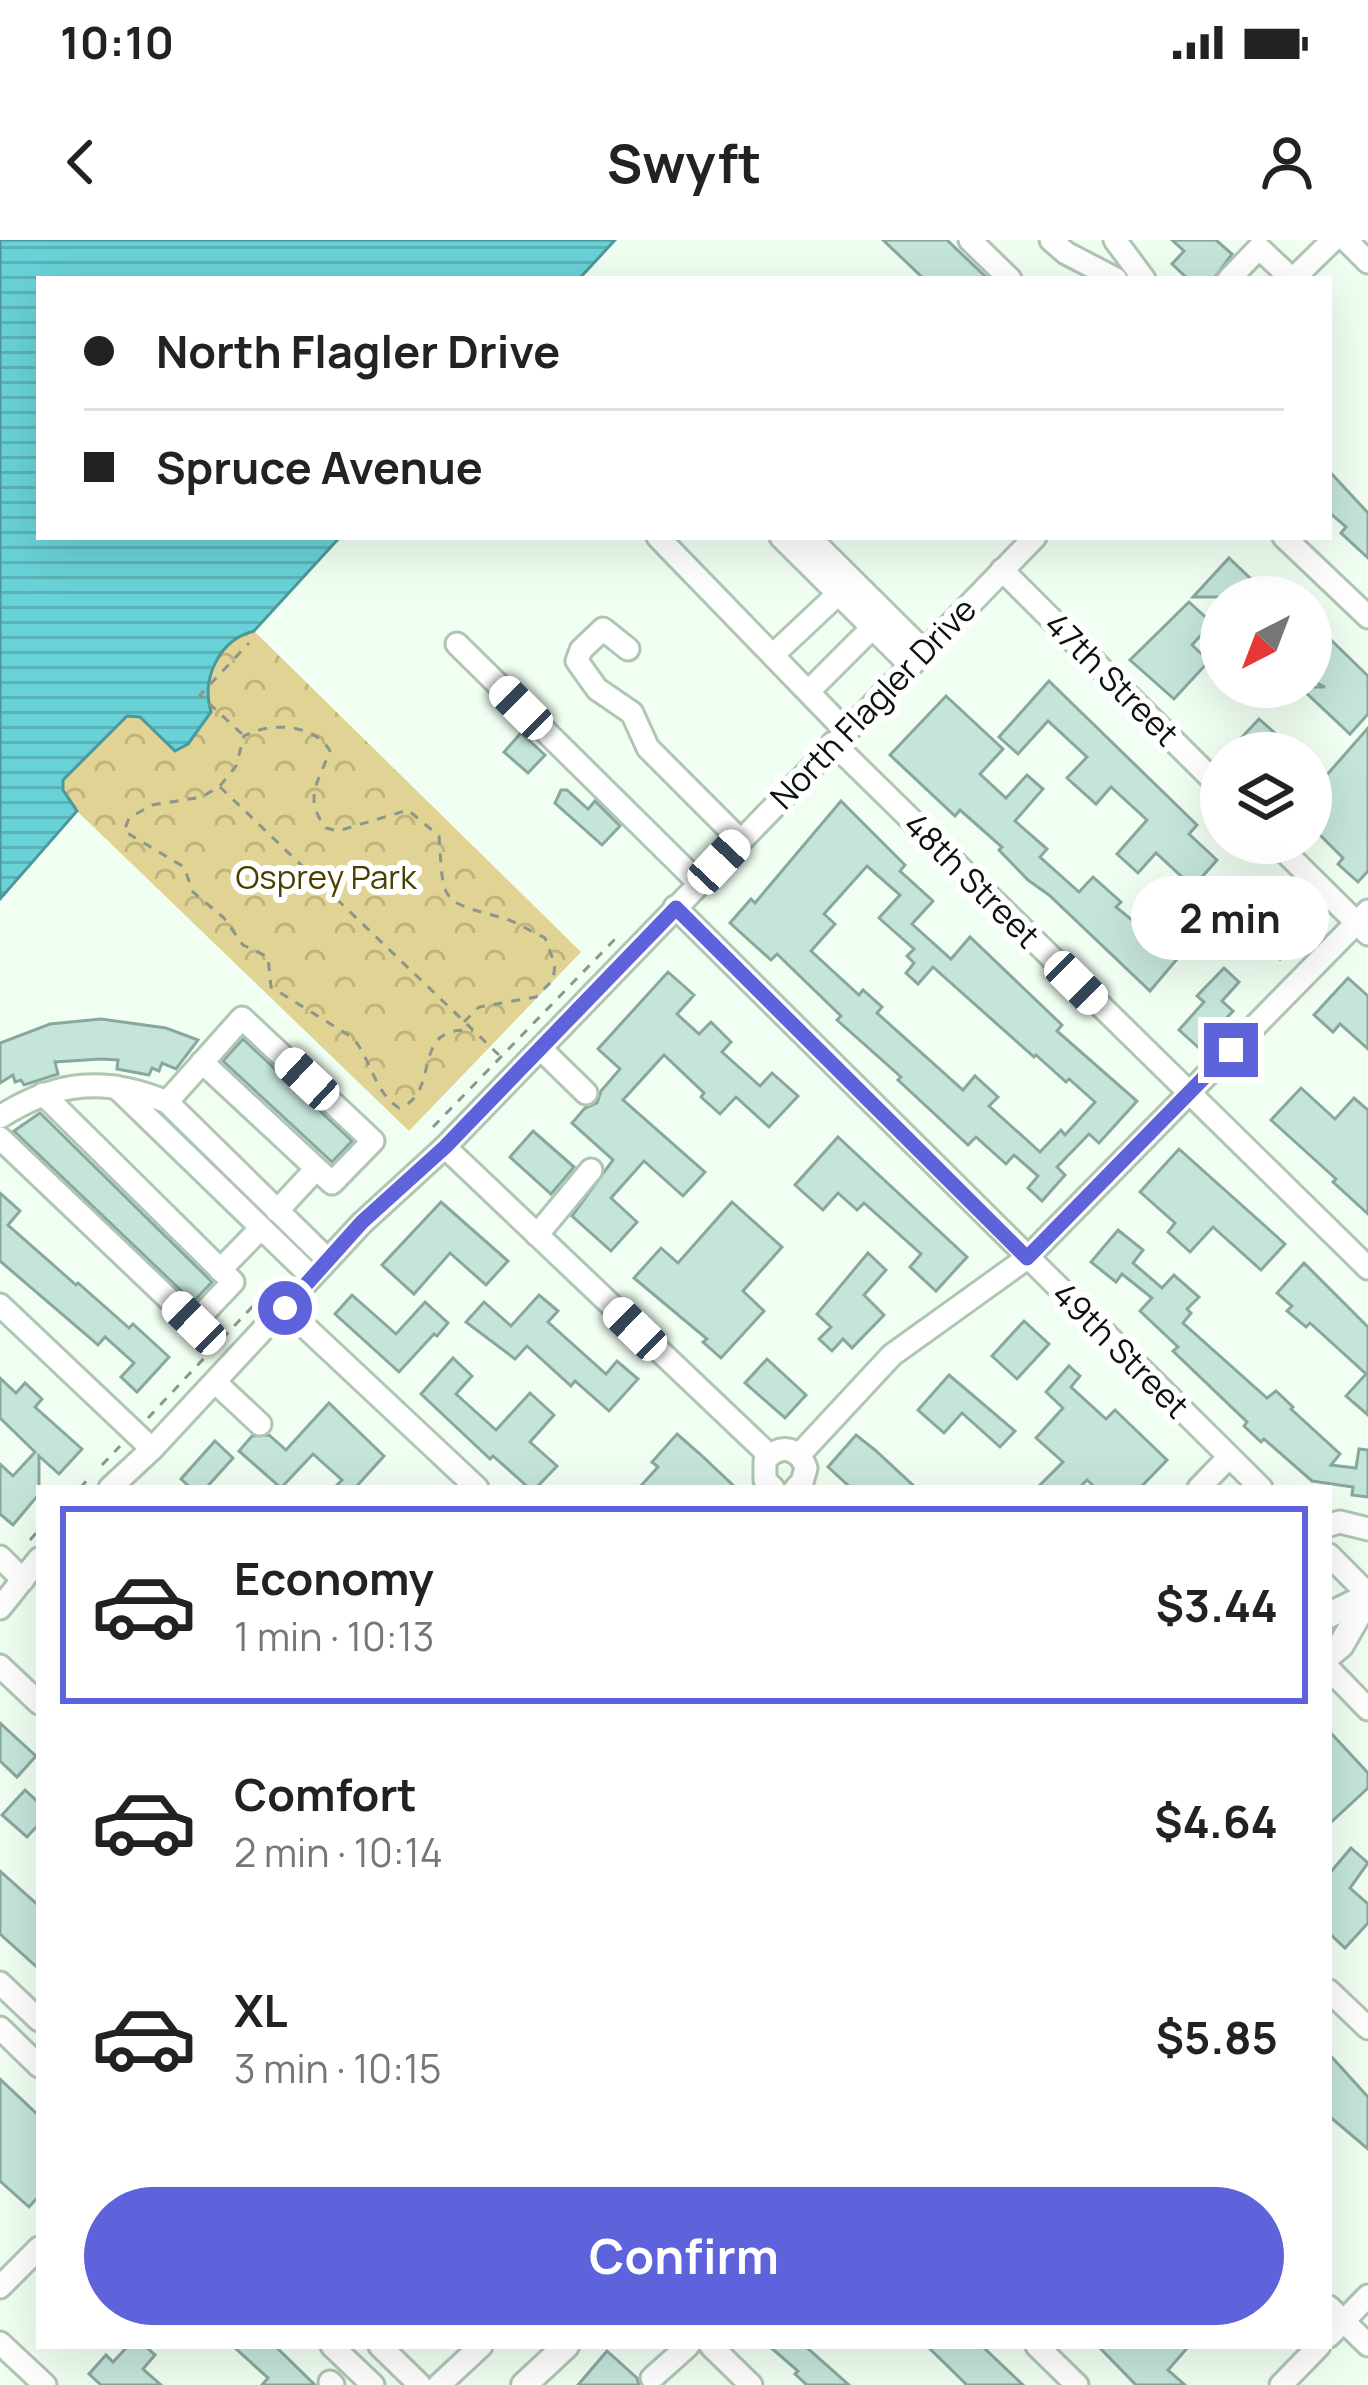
<!DOCTYPE html>
<html lang="en">
<head>
<meta charset="utf-8">
<style>
  :root { --surface:#fff; --page:#f6f6f6; --text:#222; --muted:#767676; --line:#e0e0e0; --accent:#5f63db }
  body { margin:0; font-family:Manrope,sans-serif; background:var(--page); color:var(--text); height:100vh; display:flex; flex-direction:column; font-size:45px; white-space:nowrap }
  * { box-sizing:border-box; margin:0 }
  p { font-size:39px; color:var(--muted) }
  .icon { flex:none; width:66px; height:66px; fill:none; stroke:currentColor; stroke-width:2; stroke-linecap:round; stroke-linejoin:round }
  .map { position:relative; flex:1; overflow:hidden }
  .panel { position:absolute; left:36px; top:1245px; width:1296px; height:864px; display:flex; flex-direction:column; background:var(--surface); border-radius:0px; box-shadow:0 12px 48px #0002 }
  .panel>* { flex:none }
  .hud { position:absolute; left:36px; top:36px; width:1296px; height:264px; border-radius:0px; box-shadow:0 12px 48px #0002; display:grid; align-content:center; height:264px; padding:0 48px; background:var(--surface) }
  .needle { width:78px; rotate:222deg }
  .tools { position:absolute; left:1200px; top:336px; display:grid; gap:24px }
  .tools a { display:grid; place-items:center; width:132px; height:132px; border-radius:50%; background:var(--surface); box-shadow:0 12px 48px #0002; font-size:60px }
  .end { position:absolute; width:54px; height:54px; margin:-27px; border:15px solid #5f63db; background:#fff; box-shadow:0 0 0 6px #fff }
  .from { border-radius:50% }
  .bubble { position:absolute; height:84px; border-radius:42px; background:var(--surface); box-shadow:0 12px 48px #0002; font-size:39px; font-weight:700; line-height:84px; text-align:center }
  .car { position:absolute; width:36px; height:72px; margin:-36px -18px; border-radius:15px; box-shadow:0 0 9px 3px #0007; background:linear-gradient(#fff 24%,#345 0 40%,#fff 0 76%,#345 0 86%,#fff 0) }
  .hud b { display:flex; align-items:center; gap:42px; height:114px; font-size:45px }
  .hud b+b { border-top:3px solid var(--line) }
  .hud i { width:30px; height:30px; background:var(--text) }
  ul { padding:21px 0 0; list-style:none }
  li { display:flex; align-items:center; gap:36px; height:198px; margin:0 24px 18px; padding:0 24px; border:6px solid transparent; border-radius:0px }
  li div { flex:1 }
  li b { display:block; font-size:45px }
  li em { font-style:normal; font-weight:700 }
  li.current { border-color:var(--accent) }
  li>.icon { width:108px; height:108px; stroke-width:1.5 }
  .cta { display:flex; gap:24px; margin-top:auto; padding:24px 48px }
  .cta a { flex:1; height:138px; border-radius:72px; background:var(--accent); color:#fff; font-size:48px; font-weight:700; line-height:138px; text-align:center }
  .status { display:flex; justify-content:space-between; align-items:center; height:84px; padding:0 60px; background:var(--surface); direction:ltr }
  .status svg { height:33px; fill:currentColor }
  header { display:flex; justify-content:space-between; align-items:center; height:156px; padding:0 48px; background:var(--surface); font-size:54px; font-weight:700 }
  .map>svg:first-child { display:block }
  .park { fill:url(#park-crowns) }
  .water { fill:url(#water-rules); stroke:#4c989a; stroke-width:3 }
  .building { fill:#c5e5db; stroke:#88a89e; stroke-width:3; fill-rule:evenodd }
  .lines { fill:none; stroke-linecap:round; stroke-linejoin:round }
  .minor-casing { stroke:#afc6b3; stroke-width:27 }
  .major-casing { stroke:#afc6b3; stroke-width:30 }
  .path { stroke:#8b968c; stroke-width:3; stroke-dasharray:9 9; stroke-linecap:butt }
  .minor { stroke:#fff; stroke-width:21 }
  .major { stroke:#fff; stroke-width:24 }
  .route { stroke:#5f63db; stroke-width:15 }
  .labels { text-anchor:middle; stroke-width:12; stroke-linejoin:round; paint-order:stroke }
  .street-label { font-size:33px; fill:#0a120b; stroke:#fff }
  .park-label { font-size:33px; fill:#4a3f00; stroke:#fff }
</style>
</head>
<body>
<div class="status"><b>10:10</b><svg viewBox="0 0 49 12"><path d="M0 12V9h3v3zM5 12V6h3v6zM10 12V3h3v9zM15 12V0h3v12zM26 1h20v11H26zM47 4h2v5h-2z"/></svg></div>
<header><svg class="icon" aria-label="back" viewBox="0 0 24 24"><path d="M15 5l-7 7 7 7"/></svg>Swyft<svg class="icon" aria-label="person" viewBox="0 0 24 24"><circle cx="12" cy="8" r="4"/><path d="M4 21q1-7 8-7t8 7"/></svg></header>
<div class="map">
<svg width="1368" height="2145" viewBox="0 0 1368 2145">
  <defs>
    <pattern id="park-crowns" width="20" height="18" patternUnits="userSpaceOnUse" patternTransform="scale(3)"><rect width="20" height="18" fill="#e0d393"/><path d="M2 6a3 3 0 1 1 6 0M12 15a3 3 0 1 1 6 0" fill="none" stroke="#bfb47d"/></pattern>
    <pattern id="water-rules" width="6" height="5" patternUnits="userSpaceOnUse" patternTransform="scale(3)"><rect width="6" height="5" fill="#69d2d8"/><path d="M0 2.5h6" fill="none" stroke="#5ab3b8"/></pattern>
  </defs>
  <rect width="100%" height="100%" fill="#f1fff3"/>
  <path class="park" d="M254,391l327,321 -172,179 -332,-320 -14,-21v-10l64,-64 13,1 35,34c12,-43 29,-106 79,-120z"/>
  <path class="water" d="M0,0h615l-36,39h-540v258h301l-86,94c-35,9 -53,47 -43,81l-23,32 -13,7 -35,-34 -13,-1 -64,64v10l14,21 -77,88z"/>
  <g class="building">
    <path d="M883,0h64l41,39h-64z"/>
    <path d="M1172,0h44l16,14 -18,25h-26l-16,-15 12,-13z"/>
    <path d="M1329,231l39,42v45l-27,-25 5,-6 -17,-15z"/>
    <path d="M1229,318l22,21 -6,5 14,13h-66z"/>
    <path d="M1189,362l23,21 -20,22 17,16 -35,38 -44,-39z"/>
    <path d="M1311,389l15,14 4,-4 38,37v38l-18,20 -50,-47h25l-14,-7z"/>
    <path d="M1049,441l148,144 -8,9 28,26 -24,27 -37,-34 -18,20 -21,-19 30,-34 -36,-33 -15,17 -29,-26 20,-21 -39,-36 -30,33 -19,-17z"/>
    <path d="M946,456l57,53 -23,25 26,24 21,-23 16,14 -28,32 32,28 -7,8 39,35 14,-15 28,25 -5,5 62,51 -28,33 -101,-96 -21,-15 -29,-30 3,-3 -42,-37 -5,6 -65,-61z"/>
    <path d="M1259,479l18,16 -16,18h-34z"/>
    <path d="M1368,488v143l-10,11 -20,-18 5,-6 -32,-32v-16l16,-16 -9,-9z"/>
    <path d="M521,493l24,22 -17,18 -24,-21z"/>
    <path d="M561,550h6l21,19 7,-8 25,25 -18,19 -47,-42z"/>
    <path d="M841,561l64,64 -5,6 33,30 -21,23 39,35 19,-22 92,88 -5,6 80,70 -38,42 -10,-9 -32,33 8,8 -23,26 -14,-13 10,-12 -24,-21 -8,9 -30,-27 -8,8 -70,-65 3,-3 -64,-57 4,-4 -64,-62 -6,6 -41,-37 21,-24 4,4zM867,626l33,29 -21,23 35,31 -7,7 7,7 -8,10 12,11 15,-17 101,90 2,-2 30,27 3,-3 26,23 -30,33 -4,-5 -21,22 -51,-46 9,-9 -23,-21 -12,14 -86,-77 5,-6 -19,-17 -4,5 -48,-44 24,-27 -11,-10z"/>
    <path d="M1287,674l18,17 -25,28 -18,-17z"/>
    <path d="M1224,728l15,14 -17,19 11,10 -34,37 -20,-18 25,-28 -7,-6z"/>
    <path d="M668,732l26,23 -17,19 22,20 12,-12 20,20 -9,10 38,34 12,-13 26,23 -29,31 -33,-30 -16,17 -19,-17 3,-4 -40,-38 -41,45 82,72 -22,24 -39,-35 -33,37 26,24 -26,29 -39,-35 41,-56 -41,-37 13,-15 12,-5 4,-12 19,-22 -22,-20z"/>
    <path d="M1348,738l20,18v53l-28,-25 -7,8 -19,-17z"/>
    <path d="M101,779l65,9 32,12 -22,29 -14,-6 -3,8 -7,-3 -3,7 -32,-6 1,-9 -17,-1 -46,3 3,12 -34,11 -3,-5 -6,2 -2,-7 -13,8v-40l50,-19z"/>
    <path d="M243,799l109,102 -20,21 -109,-101z"/>
    <path d="M1301,848l34,31 19,-21 14,12v104l-35,-32 3,-3 -65,-59z"/>
    <path d="M40,873l172,169 -19,20 -179,-171z"/>
    <path d="M533,891l41,36 -23,27 -41,-37z"/>
    <path d="M838,897l129,120 -31,34 -26,-24 11,-13 -57,-51 -7,7 -19,-17 -15,17 -28,-25z"/>
    <path d="M1179,909l106,95 -24,26 -48,-43 -23,25 -22,-20 7,-9 -35,-31z"/>
    <path d="M0,953l20,18 -12,14 68,60 2,-2 51,45 4,-4 36,33 -32,35 -16,-15 13,-14 -29,-26 -7,8 -98,-84z"/>
    <path d="M441,962l67,59 -22,24 -36,-32 -36,41 -32,-29z"/>
    <path d="M732,962l50,45 -39,44 21,20 -43,47 -18,-16 4,-3 -73,-61 27,-30 17,15z"/>
    <path d="M1118,990l25,20 -10,13 29,25 12,-13 25,22 -12,12 4,4 -8,10 84,75 9,-7 17,16 -2,2 49,45 -9,11 25,3 3,-19 9,1v47l-16,-2 1,-8 -41,-6 -48,-42 -3,3 -17,-16 3,-4 -74,-71 5,-4 -38,-36 12,-13 -30,-24 -6,8 -25,-20z"/>
    <path d="M868,1013l18,17 -22,25 20,20 -32,33 -9,-9 -11,12 -13,-12 12,-12 -14,-13z"/>
    <path d="M1304,1023l64,64v88l-22,-19 20,-22 -56,-51 -4,4 -19,-16 5,-5 -15,-13z"/>
    <path d="M352,1055l44,39 29,-32 23,21 -11,13 -3,-2 -35,38 -64,-58z"/>
    <path d="M539,1055l19,16 -10,11 58,52 11,-13 21,18 -29,32 -34,-30 -4,5 -44,-40 -12,13 -49,-37 18,-20 27,24z"/>
    <path d="M1024,1081l25,23 -32,35 -25,-23z"/>
    <path d="M453,1118l19,18 -16,18 40,36 34,-37 24,22 -24,27 27,24 -21,22h-7l-36,-32 -3,3 -69,-65z"/>
    <path d="M767,1119l39,36 -21,23 -40,-35z"/>
    <path d="M1069,1126l11,10 -9,11 35,32 9,-9 52,50 -27,28h-44l-9,-8 -8,8h-42l26,-26 -27,-24 27,-30 -17,-16z"/>
    <path d="M949,1135l66,56 -15,16 -38,-34 -18,20 -26,-23z"/>
    <path d="M0,1138l16,15 9,-10 17,16 -7,8 47,42 -23,25 -20,-18v38l-26,31 -13,-11v-50l13,12 22,-24 -35,-34z"/>
    <path d="M329,1163l55,53 -29,32h-21l8,-8 -29,-26 -32,34 -42,-37 13,-15 17,-1 17,15z"/>
    <path d="M677,1194l23,20 36,34h-97l19,-21 -6,-5z"/>
    <path d="M856,1195l19,15 41,38h-65l-23,-21z"/>
    <path d="M215,1201l18,17 -27,30h-15l-10,-9z"/>
    <path d="M0,1483l36,33 -19,21 -17,-16z"/>
    <path d="M1329,1491l39,42v15l-39,36z"/>
    <path d="M25,1550l14,13v21l-12,13 -25,-22z"/>
    <path d="M1351,1608l17,15 -18,25 18,16v19l-23,25 -16,-15v-59z"/>
    <path d="M0,1631l39,35v63l-39,-35z"/>
    <path d="M1329,1814l39,43v52l-39,-33z"/>
    <path d="M0,1839l39,37v80l-10,11 -29,-26z"/>
    <path d="M128,2106h17l10,9 -12,14 18,16h-60l-12,-11 17,-19 7,7z"/>
    <path d="M233,2106h42l40,39h-53l6,-7z"/>
    <path d="M769,2106h36l44,39h-42l-12,-11 3,-3z"/>
    <path d="M927,2106h55l41,39h-56z"/>
    <path d="M1098,2106h91l-21,24 17,15h-49z"/>
    <path d="M607,2111l30,27 2,7h-61z"/>
  </g>
  <g class="lines">
    <defs>
      <g id="minor">
        <path d="M970,0l40,39"/>
        <path d="M1051,0l15,13 50,26"/>
        <path d="M1115,0l29,39"/>
        <path d="M1346,0l22,22"/>
        <path d="M1229,39l30,-31 33,31"/>
        <path d="M1293,39l40,-39"/>
        <path d="M658,297l187,193"/>
        <path d="M781,297l129,128"/>
        <path d="M809,297l115,114"/>
        <path d="M1284,297l84,80"/>
        <path d="M1002,330l219,218"/>
        <path d="M457,404l242,239"/>
        <path d="M628,409l-25,-20 -22,21 -4,11 20,28 35,24 16,35 92,92"/>
        <path d="M774,414l65,-61"/>
        <path d="M809,451l64,-64"/>
        <path d="M833,503l535,525"/>
        <path d="M1276,603l92,91"/>
        <path d="M675,667l586,581"/>
        <path d="M541,809l45,44"/>
        <path d="M116,847l195,189"/>
        <path d="M167,862l75,-84 131,123 -41,42 -130,-121"/>
        <path d="M0,877c56,-36 105,-41 167,-15l160,157"/>
        <path d="M0,898l194,185 39,-41 -190,-188"/>
        <path d="M445,907l324,308"/>
        <path d="M277,971l39,-42"/>
        <path d="M537,995l54,-65"/>
        <path d="M220,1030l40,-41"/>
        <path d="M0,1065l152,144"/>
        <path d="M285,1068l192,180"/>
        <path d="M215,1142l45,42"/>
        <path d="M799,1215l93,-100 135,-97 341,-347"/>
        <path d="M110,1248l42,-39 210,-226 83,-76 590,-610"/>
        <path d="M773,1248l-8,-8v-19c14,-18 34,-14 41,7l-4,14 -6,6"/>
        <path d="M1199,1248l30,-31"/>
        <path d="M1329,1285l11,-3 28,7"/>
        <path d="M1329,1315l39,39"/>
        <path d="M0,1317l23,23"/>
        <path d="M0,1368l39,-49"/>
        <path d="M0,1426l39,37"/>
        <path d="M1329,1429l39,40"/>
        <path d="M0,1743l39,37"/>
        <path d="M1329,1751l39,37"/>
        <path d="M0,1788l39,38"/>
        <path d="M0,2047l39,-39"/>
        <path d="M1329,2067l39,38"/>
        <path d="M1329,2096l39,-40"/>
        <path d="M0,2103l45,42"/>
        <path d="M332,2106l41,39"/>
        <path d="M380,2106l40,39"/>
        <path d="M711,2106l40,39"/>
        <path d="M1037,2106l40,39"/>
        <path d="M652,2138l36,-32"/>
        <path d="M330,2142l3,3"/>
        <path d="M439,2145l42,-39"/>
        <path d="M1281,2145l38,-39"/>
      </g>
      <g id="major">
        <path d="M1329,1375l39,-19"/>
        <path d="M1329,1415l12,-10 27,-47"/>
        <path d="M524,2145l42,-39"/>
      </g>
    </defs>
    <use href="#minor" class="minor-casing"/>
    <use href="#major" class="major-casing"/>
    <g class="path">
      <path d="M242,494l-42,-39 49,-52"/>
      <path d="M220,547l279,268"/>
      <path d="M464,782l15,-15 57,-10 17,-17 2,-15 -10,-27c-15,-7 -30,-17 -45,-21 -63,-16 -56,-17 -61,-81l-31,-26 -70,21 -12,-3c-23,-30 -8,-45 4,-77 -16,-28 -60,-29 -86,-15l-8,30 -16,20 -18,11 -50,8 -23,13 -5,13 60,36 9,25 31,26 19,27 25,12 3,30 82,51c19,23 21,54 46,70 44,-15 9,-85 74,-77"/>
      <path d="M433,887l185,-191"/>
      <path d="M148,1178l133,-142"/>
      <path d="M102,1225l18,-19"/>
      <path d="M80,1248l11,-12"/>
      <path d="M30,1300l9,-10"/>
    </g>
    <use href="#minor" class="minor"/>
    <use href="#major" class="major"/>
  </g>
  <g class="lines">
    <path class="route" d="M285,1068l77,-86 83,-75 231,-239 351,350 204,-208"/>
  </g>
  <g class="labels">
    <g class="street-label">
      <text transform="translate(1112 439) rotate(45)" y="12">47th Street</text>
      <text transform="translate(873 463) rotate(-46)" y="12">North Flagler Drive</text>
      <text transform="translate(972 640) rotate(45)" y="12">48th Street</text>
      <text transform="translate(1121 1110) rotate(45)" y="12">49th Street</text>
    </g>
    <g class="park-label">
      <text x="326" y="649">Osprey Park</text>
    </g>
  </g>
</svg>
<div class="tools">
<a><svg class="needle" viewBox="-14 -14 28 28"><path d="M0-13l5 13h-10z" fill="#e53935"/><path d="M0 13l5-13h-10z" fill="#767676"/></svg></a>
<a><svg class="icon" aria-label="layers" viewBox="0 0 24 24"><path d="M12 4l9 5-9 5-9-5zM3 14l9 5 9-5"/></svg></a>
</div>
<i class="end from" style="left:285px;top:1068px"></i>
<i class="end" style="left:1231px;top:810px"></i>
<div class="bubble" style="left:1131px;top:636px;width:198px">2 min</div>
<i class="car" style="left:521px;top:468px;rotate:315deg"></i>
<i class="car" style="left:719px;top:622px;rotate:43deg"></i>
<i class="car" style="left:1076px;top:743px;rotate:135deg"></i>
<i class="car" style="left:307px;top:839px;rotate:313deg"></i>
<i class="car" style="left:194px;top:1083px;rotate:314deg"></i>
<i class="car" style="left:635px;top:1089px;rotate:314deg"></i>
<div class="hud">
<b><i class="from"></i>North Flagler Drive</b>
<b><i></i>Spruce Avenue</b>
</div>
<section class="panel">
<ul>
<li class="current"><svg class="icon" aria-label="car" viewBox="0 0 24 24"><path d="M5 17H2v-5l4-1 3-4h7l3 4 3 1v5h-3M9 17h6M6 11h13"/><circle cx="7" cy="17" r="2"/><circle cx="17" cy="17" r="2"/></svg><div><b>Economy</b><p>1 min · 10:13</p></div><em>$3.44</em></li>
<li><svg class="icon" aria-label="car" viewBox="0 0 24 24"><path d="M5 17H2v-5l4-1 3-4h7l3 4 3 1v5h-3M9 17h6M6 11h13"/><circle cx="7" cy="17" r="2"/><circle cx="17" cy="17" r="2"/></svg><div><b>Comfort</b><p>2 min · 10:14</p></div><em>$4.64</em></li>
<li><svg class="icon" aria-label="car" viewBox="0 0 24 24"><path d="M5 17H2v-5l4-1 3-4h7l3 4 3 1v5h-3M9 17h6M6 11h13"/><circle cx="7" cy="17" r="2"/><circle cx="17" cy="17" r="2"/></svg><div><b>XL</b><p>3 min · 10:15</p></div><em>$5.85</em></li>
</ul>
<div class="cta"><a>Confirm</a></div>
</section>
</div>
</body>
</html>
